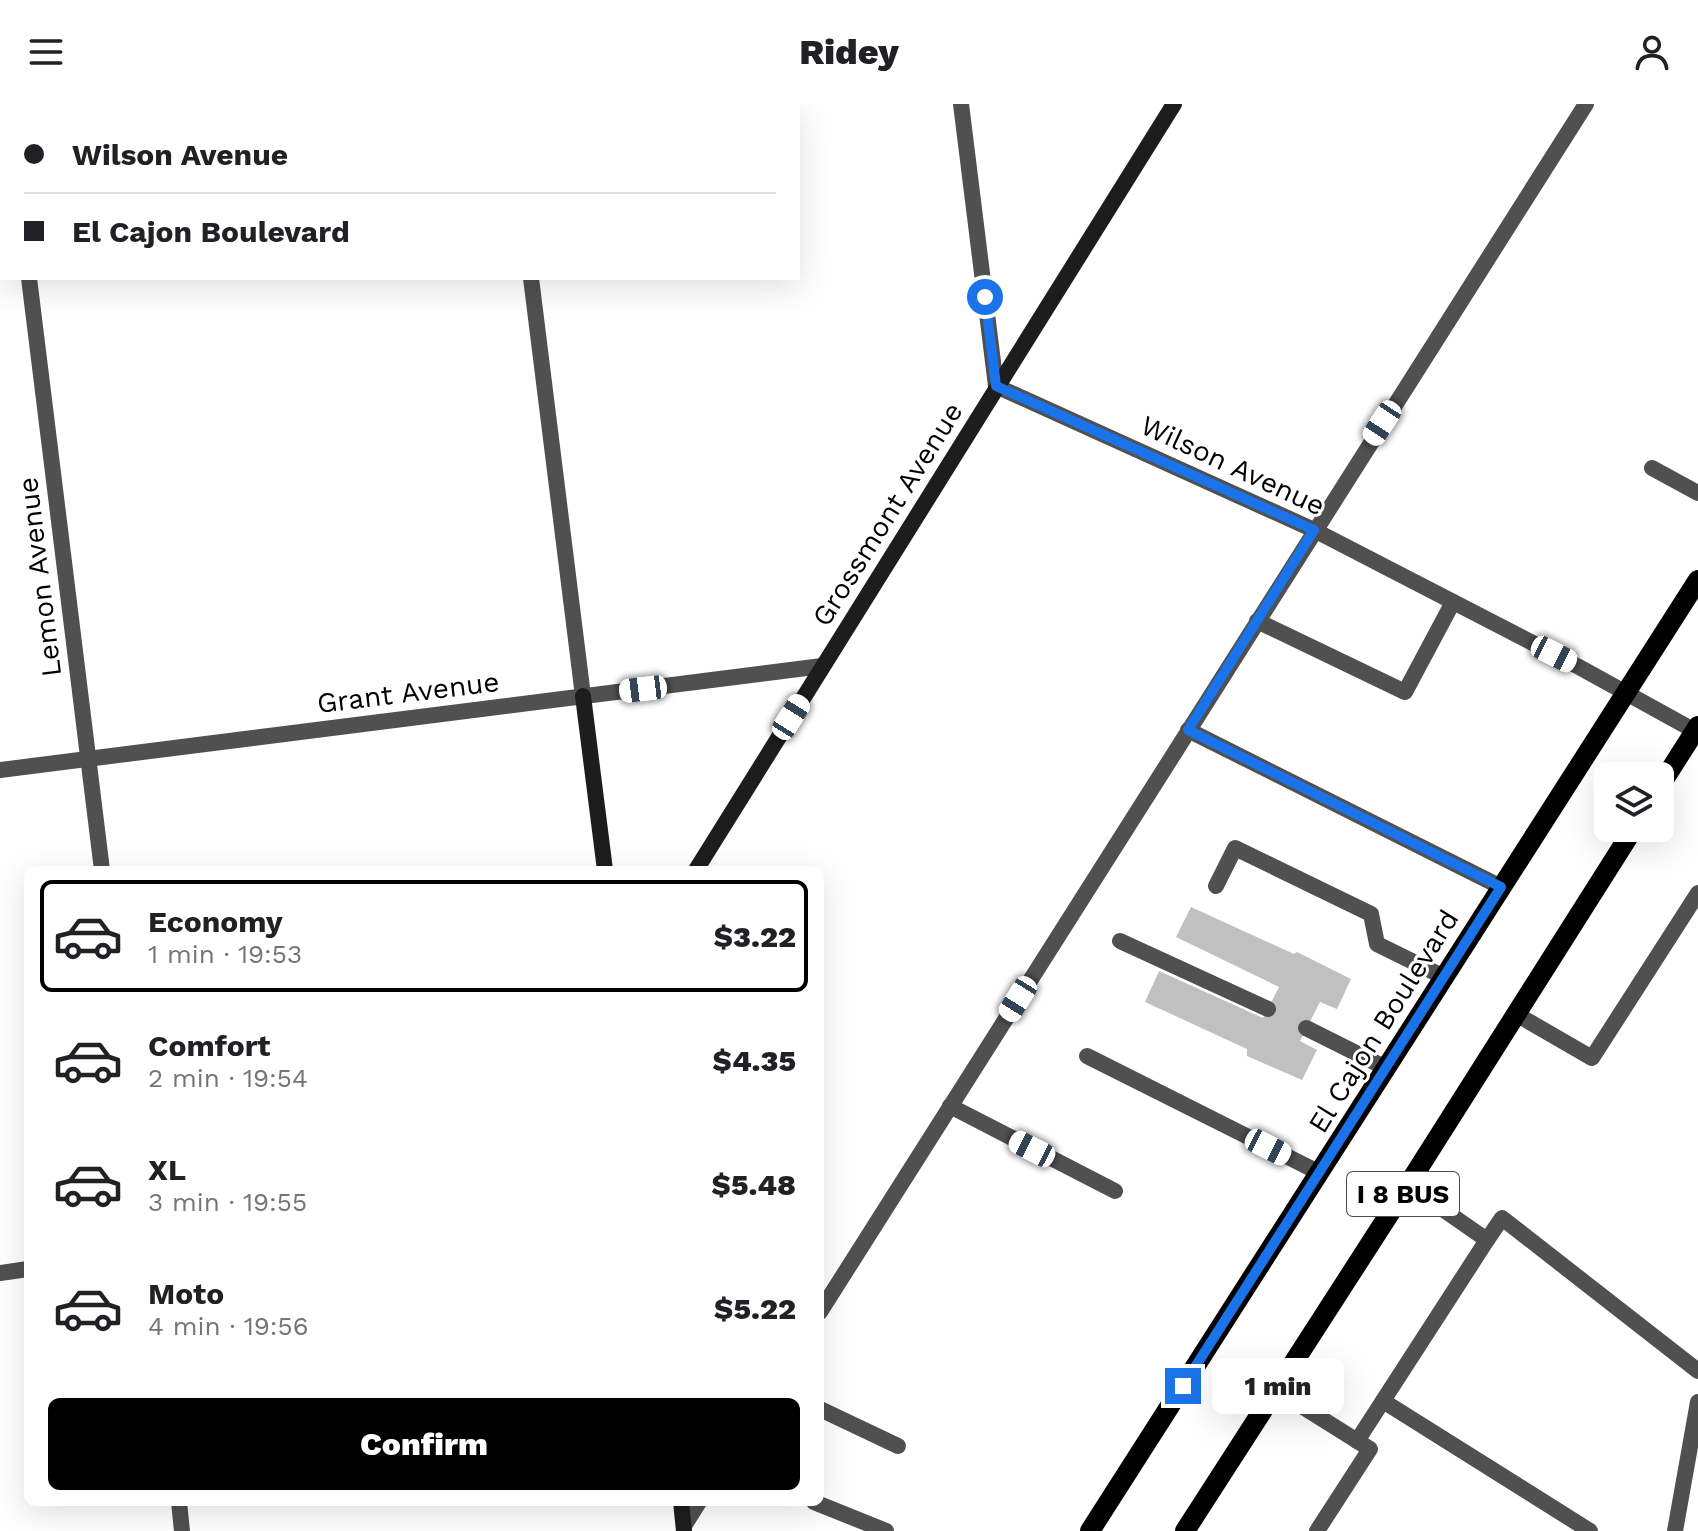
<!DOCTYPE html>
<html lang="en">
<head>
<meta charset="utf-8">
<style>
  :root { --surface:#fff; --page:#f6f6f6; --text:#202124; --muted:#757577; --line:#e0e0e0; --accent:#000 }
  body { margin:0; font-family:"Work Sans",sans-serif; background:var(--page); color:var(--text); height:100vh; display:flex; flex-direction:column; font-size:30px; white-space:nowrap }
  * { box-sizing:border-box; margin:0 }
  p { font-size:26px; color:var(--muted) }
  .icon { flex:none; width:44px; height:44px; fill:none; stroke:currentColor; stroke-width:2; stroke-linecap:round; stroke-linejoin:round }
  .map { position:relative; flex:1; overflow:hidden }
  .panel { position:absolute; left:24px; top:762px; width:800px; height:640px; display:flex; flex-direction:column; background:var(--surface); border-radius:12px; box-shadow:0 8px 32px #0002 }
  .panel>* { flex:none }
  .top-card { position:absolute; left:0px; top:0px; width:800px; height:176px; box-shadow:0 8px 32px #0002; display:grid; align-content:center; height:176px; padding:0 24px; background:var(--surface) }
  .controls { position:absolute; left:1594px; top:658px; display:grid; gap:16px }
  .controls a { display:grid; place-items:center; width:80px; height:80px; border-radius:12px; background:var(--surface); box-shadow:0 8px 32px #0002; font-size:40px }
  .end { position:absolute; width:36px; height:36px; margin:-18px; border:10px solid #1a73e8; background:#fff; box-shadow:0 0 0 4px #fff }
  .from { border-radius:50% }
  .bubble { position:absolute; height:56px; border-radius:12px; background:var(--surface); box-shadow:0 8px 32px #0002; font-size:26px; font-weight:800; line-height:56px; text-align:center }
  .car { position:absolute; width:24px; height:48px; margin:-24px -12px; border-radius:10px; box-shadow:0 0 6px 2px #0007; background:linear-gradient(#fff 24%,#345 0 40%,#fff 0 76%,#345 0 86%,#fff 0) }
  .top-card b { display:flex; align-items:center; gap:28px; height:76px; font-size:30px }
  .top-card b+b { border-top:2px solid var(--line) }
  .top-card i { width:20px; height:20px; background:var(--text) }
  ul { padding:14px 0 0; list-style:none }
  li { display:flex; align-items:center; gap:24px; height:112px; margin:0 16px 12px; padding:0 8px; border:4px solid transparent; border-radius:12px }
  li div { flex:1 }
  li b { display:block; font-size:30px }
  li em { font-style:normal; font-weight:800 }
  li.selected { border-color:var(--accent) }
  li>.icon { width:72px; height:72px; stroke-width:1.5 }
  .button { display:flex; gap:16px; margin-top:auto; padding:16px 24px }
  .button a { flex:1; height:92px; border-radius:12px; background:var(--accent); color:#fff; font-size:32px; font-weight:800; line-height:92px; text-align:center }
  header { display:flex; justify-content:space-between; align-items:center; height:104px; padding:0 24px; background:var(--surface); font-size:36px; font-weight:800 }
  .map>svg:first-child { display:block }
  .building { fill:#c0c0c0 }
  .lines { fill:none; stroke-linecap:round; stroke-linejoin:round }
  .lane { stroke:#505050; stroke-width:16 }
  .street { stroke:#505050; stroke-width:16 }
  .secondary { stroke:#1d1d1d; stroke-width:16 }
  .primary { stroke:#000; stroke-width:20 }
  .route { stroke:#1a73e8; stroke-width:10 }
  .labels { text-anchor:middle; stroke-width:6; stroke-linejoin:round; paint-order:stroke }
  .shield { fill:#fff; stroke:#4c4c4c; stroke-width:2 }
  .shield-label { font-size:26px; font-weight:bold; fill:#000 }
  .street-label { font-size:28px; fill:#000; stroke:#fff }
</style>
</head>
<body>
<header><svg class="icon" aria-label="menu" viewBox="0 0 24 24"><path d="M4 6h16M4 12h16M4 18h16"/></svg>Ridey<svg class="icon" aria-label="person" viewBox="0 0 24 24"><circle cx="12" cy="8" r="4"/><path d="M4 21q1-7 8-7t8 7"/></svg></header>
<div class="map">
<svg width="1698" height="1427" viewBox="0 0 1698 1427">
  <rect width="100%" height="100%" fill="#fff"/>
  <path class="building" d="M1191,803l103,47 3,-2 54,27 -14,30 -17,-7 -20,39 17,9 -15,30 -55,-24v-7l-102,-47 14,-31 104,47 16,-31 -103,-50z"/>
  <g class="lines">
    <g class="lane">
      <path d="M509,0v2"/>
      <path d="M531,174l52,418"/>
      <path d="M1652,364l46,25"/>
      <path d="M1257,517l148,71 48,-90"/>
      <path d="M1188,626l313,157"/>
      <path d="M1216,782l19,-38 136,66 6,30 67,33"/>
      <path d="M1120,837l148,68"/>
      <path d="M1516,910l76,44 106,-165"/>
      <path d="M1306,924l80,40"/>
      <path d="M1087,952l233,117"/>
      <path d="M950,1002l165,85"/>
      <path d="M1408,1081l79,55 15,-22 196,153"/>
      <path d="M820,1208l766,-1208"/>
      <path d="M1276,1286l94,59 -53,82"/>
      <path d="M1383,1297l207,130"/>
      <path d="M820,1305l78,37"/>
      <path d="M1357,1337l130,-201"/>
      <path d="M814,1398l72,29"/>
      <path d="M684,1422l15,-24"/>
      <path d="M1675,1427l23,-129"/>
    </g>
    <g class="street">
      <path d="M7,0l1,2"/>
      <path d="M961,0l35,282 318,144 265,137 116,64"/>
      <path d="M29,174l73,592"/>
      <path d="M0,666l822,-104"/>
      <path d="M0,1169l28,-4"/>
      <path d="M179,1398l3,29"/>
    </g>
    <g class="secondary">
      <path d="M583,592l22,174"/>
      <path d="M696,766l478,-766"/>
      <path d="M681,1398l3,29"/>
    </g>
    <g class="primary">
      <path d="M1660,682l38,-60"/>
      <path d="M1090,1427l608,-951"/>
      <path d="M1185,1427l214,-332 235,-371"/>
    </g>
  </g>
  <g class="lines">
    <path class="route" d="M985,193l11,89 318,144 -126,200 313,157 -318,499"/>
  </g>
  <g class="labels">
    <rect class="shield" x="1347" y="1068" width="112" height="44" rx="6"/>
    <g class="shield-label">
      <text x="1403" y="1099">I 8 BUS</text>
    </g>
    <g class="street-label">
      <text transform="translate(1233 361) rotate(25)" y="10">Wilson Avenue</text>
      <text transform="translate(887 410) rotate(-58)" y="10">Grossmont Avenue</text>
      <text transform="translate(39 473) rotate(-97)" y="10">Lemon Avenue</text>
      <text transform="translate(408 588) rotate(-7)" y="10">Grant Avenue</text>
      <text transform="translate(1383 917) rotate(-58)" y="10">El Cajon Boulevard</text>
    </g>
  </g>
</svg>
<div class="controls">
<a><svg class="icon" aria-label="layers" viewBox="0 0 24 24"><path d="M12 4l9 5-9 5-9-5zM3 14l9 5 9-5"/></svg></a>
</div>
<i class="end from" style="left:985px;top:193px"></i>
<i class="end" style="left:1183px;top:1282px"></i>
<div class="bubble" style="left:1212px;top:1254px;width:132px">1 min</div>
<i class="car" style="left:1382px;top:319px;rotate:213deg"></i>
<i class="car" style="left:1554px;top:550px;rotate:117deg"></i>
<i class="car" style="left:643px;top:585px;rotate:263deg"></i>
<i class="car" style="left:791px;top:613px;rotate:32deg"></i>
<i class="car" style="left:1018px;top:895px;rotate:212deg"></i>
<i class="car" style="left:1268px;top:1043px;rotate:117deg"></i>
<i class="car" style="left:1032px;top:1045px;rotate:297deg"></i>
<div class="top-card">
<b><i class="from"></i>Wilson Avenue</b>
<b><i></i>El Cajon Boulevard</b>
</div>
<section class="panel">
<ul>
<li class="selected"><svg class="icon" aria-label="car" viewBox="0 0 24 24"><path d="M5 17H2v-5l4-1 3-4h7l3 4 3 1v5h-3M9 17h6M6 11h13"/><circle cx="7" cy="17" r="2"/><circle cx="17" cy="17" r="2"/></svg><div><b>Economy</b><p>1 min · 19:53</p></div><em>$3.22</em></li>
<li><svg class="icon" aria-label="car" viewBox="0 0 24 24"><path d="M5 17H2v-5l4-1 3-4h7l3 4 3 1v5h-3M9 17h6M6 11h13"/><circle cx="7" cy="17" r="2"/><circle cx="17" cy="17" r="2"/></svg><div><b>Comfort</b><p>2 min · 19:54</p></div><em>$4.35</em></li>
<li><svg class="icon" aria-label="car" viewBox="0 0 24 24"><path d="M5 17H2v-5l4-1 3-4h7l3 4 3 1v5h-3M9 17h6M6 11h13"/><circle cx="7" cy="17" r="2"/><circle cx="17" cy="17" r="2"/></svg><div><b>XL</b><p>3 min · 19:55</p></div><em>$5.48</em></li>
<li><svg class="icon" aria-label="car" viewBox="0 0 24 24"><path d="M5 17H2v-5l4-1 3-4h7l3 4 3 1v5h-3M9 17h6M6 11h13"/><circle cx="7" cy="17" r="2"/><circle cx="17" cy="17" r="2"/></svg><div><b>Moto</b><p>4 min · 19:56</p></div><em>$5.22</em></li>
</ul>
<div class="button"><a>Confirm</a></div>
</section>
</div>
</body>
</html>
